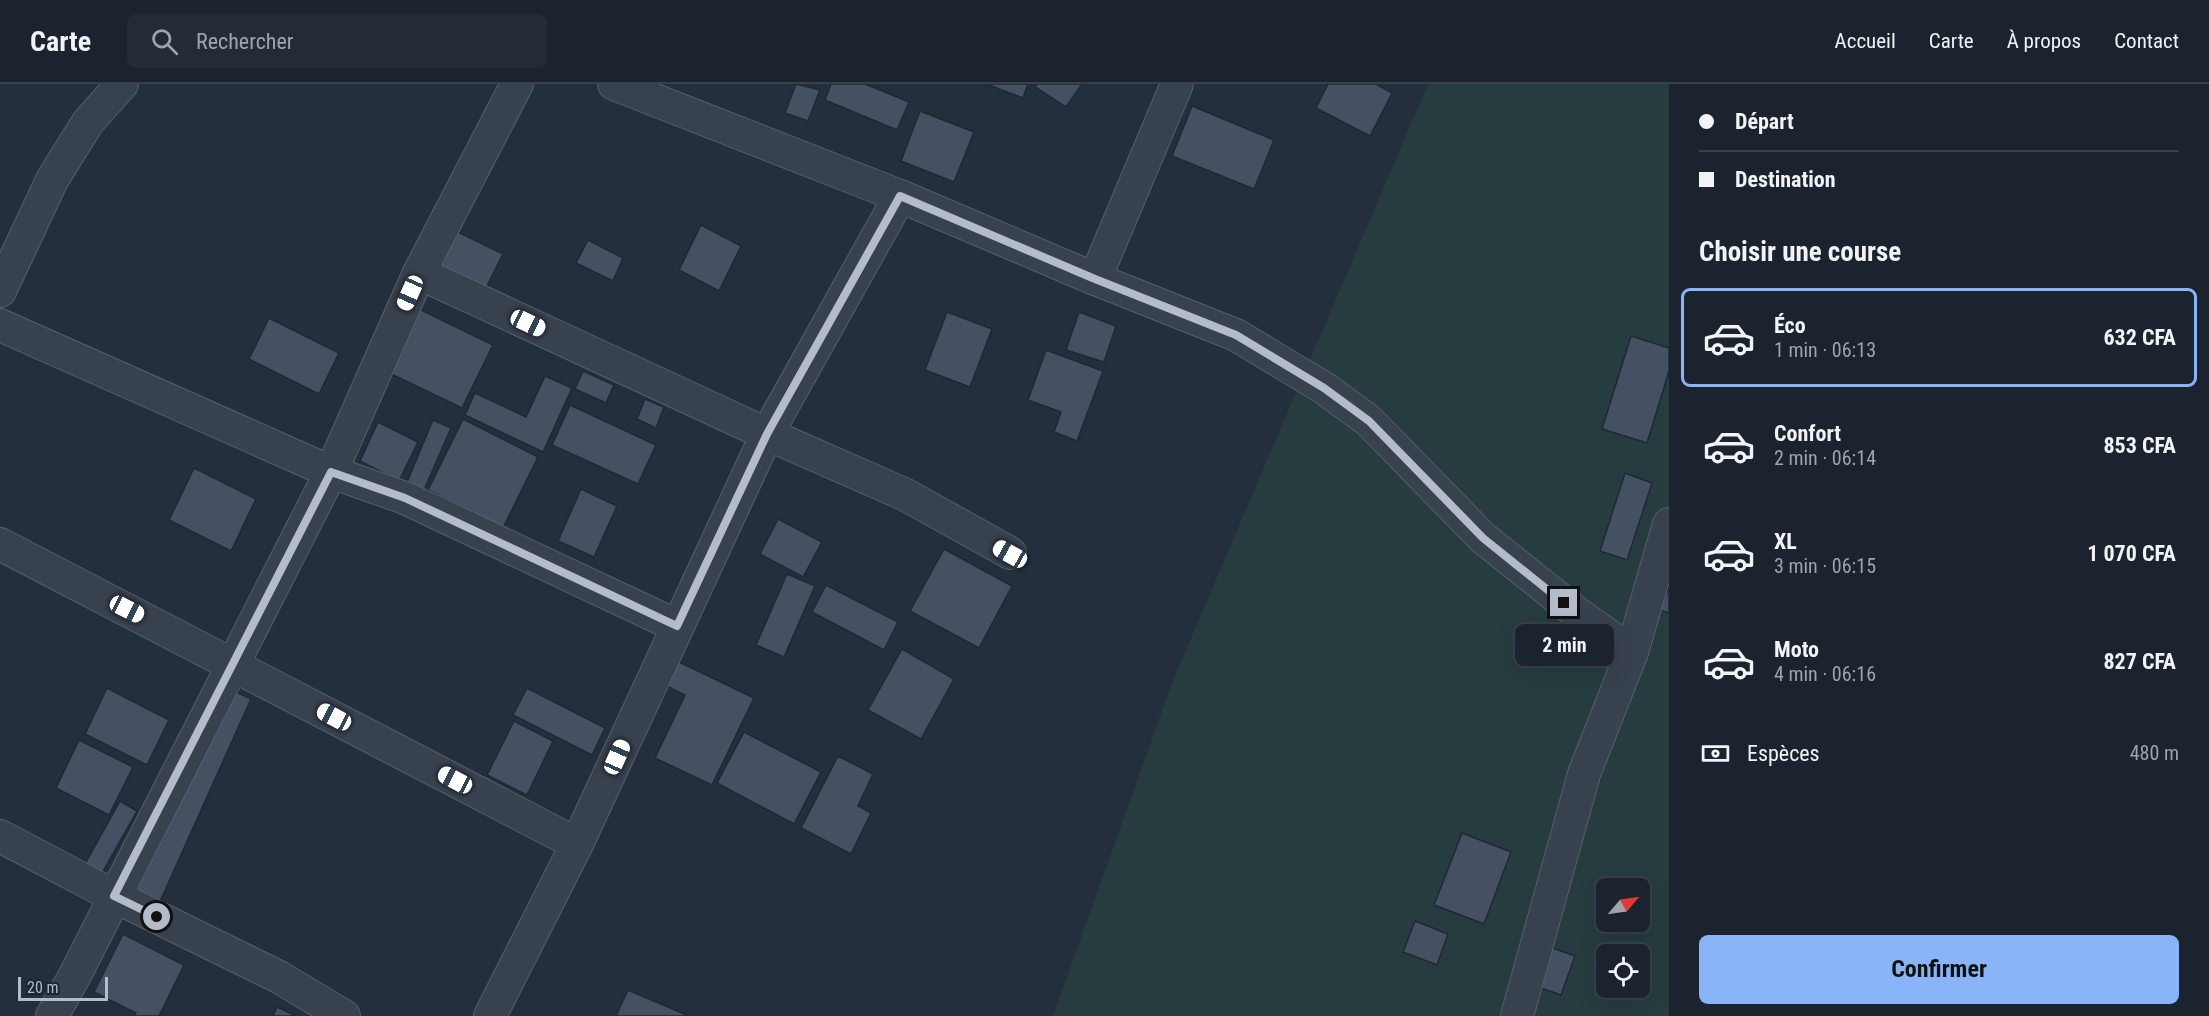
<!DOCTYPE html>
<html lang="fr">
<head>
<meta charset="utf-8">
<style>
  :root { --surface:#1b232e; --page:#242b36; --text:#f1f3f6; --muted:#a0a4aa; --line:#39404a; --accent:#8ab4f8 }
  body { margin:0; font-family:"Roboto Condensed",sans-serif; background:var(--page); color:var(--text); height:100vh; display:flex; flex-direction:column; font-size:22px; white-space:nowrap }
  * { box-sizing:border-box; margin:0 }
  p { font-size:20px; color:var(--muted) }
  .icon { flex:none; width:33px; height:33px; fill:none; stroke:currentColor; stroke-width:2; stroke-linecap:round; stroke-linejoin:round }
  .map { position:relative; flex:1; overflow:hidden }
  .side { display:flex; flex-direction:column; background:var(--surface); width:540px }
  .side>* { flex:none }
  .guide { display:grid; align-content:center; height:132px; padding:0 30px; background:var(--surface) }
  .needle { width:39px; rotate:61deg }
  .tools { position:absolute; left:1596px; top:794px; display:grid; gap:12px }
  .tools a { display:grid; place-items:center; width:54px; height:54px; border-radius:9px; background:var(--surface); box-shadow:0 6px 24px #0002,0 0 0 2px var(--line); font-size:30px }
  .scale { position:absolute; left:18px; bottom:15px; width:90px; box-sizing:border-box; padding-left:6px; border:3px solid #b4bcc9; border-top:0; font-size:16px; line-height:21px; white-space:nowrap; color:#b4bcc9; -webkit-text-stroke:4px #1d2633; paint-order:stroke }
  .end { position:absolute; width:27px; height:27px; margin:-14px; border:8px solid #b4bcc9; background:#111; box-shadow:0 0 0 3px #111 }
  .from { border-radius:50% }
  .bubble { position:absolute; height:42px; border-radius:9px; background:var(--surface); box-shadow:0 6px 24px #0002,0 0 0 2px var(--line); font-size:20px; font-weight:700; line-height:42px; text-align:center }
  .car { position:absolute; width:18px; height:36px; margin:-18px -9px; border-radius:8px; box-shadow:0 0 4px 2px #0007; background:linear-gradient(#fff 24%,#345 0 40%,#fff 0 76%,#345 0 86%,#fff 0) }
  .guide b { display:flex; align-items:center; gap:21px; height:57px; font-size:22px }
  .guide b+b { border-top:2px solid var(--line) }
  .guide i { width:15px; height:15px; background:var(--text) }
  ul { padding:0; list-style:none }
  li { display:flex; align-items:center; gap:18px; height:99px; margin:0 12px 9px; padding:0 18px; border:3px solid transparent; border-radius:9px }
  li div { flex:1 }
  li b { display:block; font-size:22px }
  li em { font-style:normal; font-weight:700 }
  li.on { border-color:var(--accent) }
  li>.icon { width:54px; height:54px; stroke-width:1.5 }
  h2 { padding:0 30px; font-size:27px; line-height:72px }
  .pay { display:flex; align-items:center; gap:15px; height:66px; padding:0 30px; font-size:22px }
  .pay p { margin-inline-start:auto }
  .cta { display:flex; gap:12px; margin-top:auto; padding:12px 30px }
  .cta a { flex:1; height:69px; border-radius:9px; background:var(--accent); color:#111; font-size:24px; font-weight:700; line-height:69px; text-align:center }
  header { display:flex; align-items:center; gap:36px; box-sizing:border-box; height:84px; padding:0 30px; background:var(--surface); border-bottom:2px solid var(--line) }
  header strong { font-size:28px }
  nav { display:flex; gap:33px; margin-inline-start:auto; font-size:21px }
  .search { width:420px; height:54px; background:var(--page); display:flex; align-items:center; gap:15px; box-sizing:border-box; padding:0 21px; border-radius:9px; color:var(--muted); font-size:22px }
  main { display:flex; flex:1; min-height:0 }
  .map>svg:first-child { display:block }
  .green { fill:#263c3f; fill-rule:evenodd }
  .building { fill:#455162; stroke:#1f2835; stroke-width:1.5 }
  .lines { fill:none; stroke-linecap:round; stroke-linejoin:round }
  .minor-casing { stroke:#565f6c; stroke-width:34 }
  .minor { stroke:#38414e; stroke-width:32 }
  .route { stroke:#b4bcc9; stroke-width:8 }
</style>
</head>
<body>
<header>
<strong>Carte</strong>
<div class="search"><svg class="icon" aria-label="search" viewBox="0 0 24 24"><circle cx="10" cy="10" r="6"/><path d="M15 15l6 6"/></svg>Rechercher</div>
<nav><a>Accueil</a><a>Carte</a><a>À propos</a><a>Contact</a></nav>
</header>
<main>
<div class="map">
<svg width="1669" height="932" viewBox="0 0 1669 932">
  <rect width="100%" height="100%" fill="#242f3e"/>
  <path class="green" d="M1428,0h241v932h-616l121,-338zM1606,804h34v33h-34zM1606,870h34v33h-34z"/>
  <g class="building">
    <path d="M796,0l24,6 -12,31 -23,-8z"/>
    <path d="M831,0h34l44,18 -12,28 -72,-30z"/>
    <path d="M986,0h42l-5,14z"/>
    <path d="M1037,0h45l-16,23 -31,-20z"/>
    <path d="M1328,0h48l16,9 -22,43 -54,-28z"/>
    <path d="M1192,22l82,34 -20,49 -82,-33z"/>
    <path d="M920,27l54,21 -20,50 -53,-21z"/>
    <path d="M701,141l40,21 -22,45 -40,-21z"/>
    <path d="M452,145l51,25 -18,36 -50,-25z"/>
    <path d="M588,156l35,18 -10,23 -37,-18z"/>
    <path d="M415,223l78,38 -31,63 -77,-37z"/>
    <path d="M947,228l45,17 -22,58 -45,-17z"/>
    <path d="M1079,228l37,14 -12,36 -38,-12z"/>
    <path d="M269,234l70,35 -20,41 -70,-35z"/>
    <path d="M1631,252l38,12v23l-22,72 -45,-14z"/>
    <path d="M1046,266l57,21 -26,70 -23,-9 7,-20 -33,-12z"/>
    <path d="M583,287l31,14 -8,18 -31,-14z"/>
    <path d="M545,292l27,12 -29,64 -78,-37 10,-22 51,24z"/>
    <path d="M645,315l19,8 -8,21 -19,-9z"/>
    <path d="M570,321l86,40 -18,39 -86,-39z"/>
    <path d="M463,335l75,38 -35,71 -75,-38z"/>
    <path d="M433,336l18,8 -27,62 -17,-8z"/>
    <path d="M378,338l40,20 -19,39 -39,-20z"/>
    <path d="M194,384l62,31 -25,52 -62,-31z"/>
    <path d="M1625,389l27,10 -25,77 -27,-9z"/>
    <path d="M581,405l36,17 -23,51 -36,-16z"/>
    <path d="M778,435l44,23 -19,35 -43,-23z"/>
    <path d="M944,465l68,37 -33,62 -69,-37z"/>
    <path d="M787,490l28,12 -31,71 -28,-12z"/>
    <path d="M826,501l72,37 -14,28 -72,-38z"/>
    <path d="M1669,503v26l-9,-3z"/>
    <path d="M902,565l52,30 -33,60 -53,-29z"/>
    <path d="M675,576l79,38 -42,87 -57,-27 30,-63 -22,-11z"/>
    <path d="M225,603l26,12 -93,207 -26,-12z"/>
    <path d="M107,604l62,32 -22,45 -62,-31z"/>
    <path d="M527,604l78,40 -13,27 -79,-40z"/>
    <path d="M514,637l39,20 -26,54 -40,-20z"/>
    <path d="M744,648l77,40 -27,52 -77,-41z"/>
    <path d="M79,656l54,27 -24,48 -53,-27z"/>
    <path d="M838,672l35,18 -15,32 13,7 -20,41 -50,-26z"/>
    <path d="M120,717l17,10 -35,62 -17,-9z"/>
    <path d="M1462,749l49,19 -27,72 -50,-19z"/>
    <path d="M1415,837l33,13 -11,31 -34,-13z"/>
    <path d="M123,850l61,31 -25,51h-25l2,-3 -42,-21z"/>
    <path d="M1547,862l28,10 -14,39 -28,-10z"/>
    <path d="M628,906l61,26h-73z"/>
    <path d="M277,923l19,9h-23z"/>
  </g>
  <g class="lines">
    <defs>
      <g id="minor">
        <path d="M614,0l286,112 195,83 141,56 88,53 45,33 114,117 94,75 55,39 -48,122 -67,242"/>
        <path d="M419,189l348,161 139,61 104,58"/>
        <path d="M1095,195l82,-195"/>
        <path d="M0,207l52,-111 36,-58 34,-38"/>
        <path d="M0,241l331,147 74,26 272,128"/>
        <path d="M0,460l577,300"/>
        <path d="M1632,568l37,-128"/>
        <path d="M0,752l114,60 165,81 65,39"/>
        <path d="M52,932l22,-39 257,-505 88,-199 98,-189"/>
        <path d="M490,932l87,-172 190,-410 133,-238"/>
      </g>
    </defs>
    <use href="#minor" class="minor-casing"/>
    <use href="#minor" class="minor"/>
  </g>
  <g class="lines">
    <path class="route" d="M157,833l-43,-21 217,-424 74,26 272,128 90,-192 133,-238 195,83 141,56 88,53 45,33 114,117 81,65"/>
  </g>
</svg>
<div class="tools">
<a><svg class="needle" viewBox="-14 -14 28 28"><path d="M0-13l5 13h-10z" fill="#e53935"/><path d="M0 13l5-13h-10z" fill="#a0a4aa"/></svg></a>
<a><svg class="icon" aria-label="locate" viewBox="0 0 24 24"><circle cx="12" cy="12" r="6"/><path d="M12 2v4M12 18v4M2 12h4M18 12h4"/></svg></a>
</div>
<div class="scale">20 m</div>
<i class="end from" style="left:157px;top:833px"></i>
<i class="end" style="left:1564px;top:519px"></i>
<div class="bubble" style="left:1515px;top:540px;width:99px">2 min</div>
<i class="car" style="left:410px;top:209px;rotate:204deg"></i>
<i class="car" style="left:528px;top:239px;rotate:115deg"></i>
<i class="car" style="left:1010px;top:470px;rotate:299deg"></i>
<i class="car" style="left:127px;top:525px;rotate:117deg"></i>
<i class="car" style="left:334px;top:633px;rotate:298deg"></i>
<i class="car" style="left:617px;top:673px;rotate:24deg"></i>
<i class="car" style="left:455px;top:696px;rotate:298deg"></i>
</div>
<section class="side">
<div class="guide">
<b><i class="from"></i>Départ</b>
<b><i></i>Destination</b>
</div>
<h2>Choisir une course</h2>
<ul>
<li class="on"><svg class="icon" aria-label="car" viewBox="0 0 24 24"><path d="M5 17H2v-5l4-1 3-4h7l3 4 3 1v5h-3M9 17h6M6 11h13"/><circle cx="7" cy="17" r="2"/><circle cx="17" cy="17" r="2"/></svg><div><b>Éco</b><p>1 min · 06:13</p></div><em>632 CFA</em></li>
<li><svg class="icon" aria-label="car" viewBox="0 0 24 24"><path d="M5 17H2v-5l4-1 3-4h7l3 4 3 1v5h-3M9 17h6M6 11h13"/><circle cx="7" cy="17" r="2"/><circle cx="17" cy="17" r="2"/></svg><div><b>Confort</b><p>2 min · 06:14</p></div><em>853 CFA</em></li>
<li><svg class="icon" aria-label="car" viewBox="0 0 24 24"><path d="M5 17H2v-5l4-1 3-4h7l3 4 3 1v5h-3M9 17h6M6 11h13"/><circle cx="7" cy="17" r="2"/><circle cx="17" cy="17" r="2"/></svg><div><b>XL</b><p>3 min · 06:15</p></div><em>1 070 CFA</em></li>
<li><svg class="icon" aria-label="car" viewBox="0 0 24 24"><path d="M5 17H2v-5l4-1 3-4h7l3 4 3 1v5h-3M9 17h6M6 11h13"/><circle cx="7" cy="17" r="2"/><circle cx="17" cy="17" r="2"/></svg><div><b>Moto</b><p>4 min · 06:16</p></div><em>827 CFA</em></li>
</ul>
<div class="pay"><svg class="icon" aria-label="cash" viewBox="0 0 24 24"><path d="M3 7h18v10H3z"/><circle cx="12" cy="12" r="2"/></svg>Espèces<p>480 m</p></div>
<div class="cta"><a>Confirmer</a></div>
</section>
</main>
</body>
</html>
